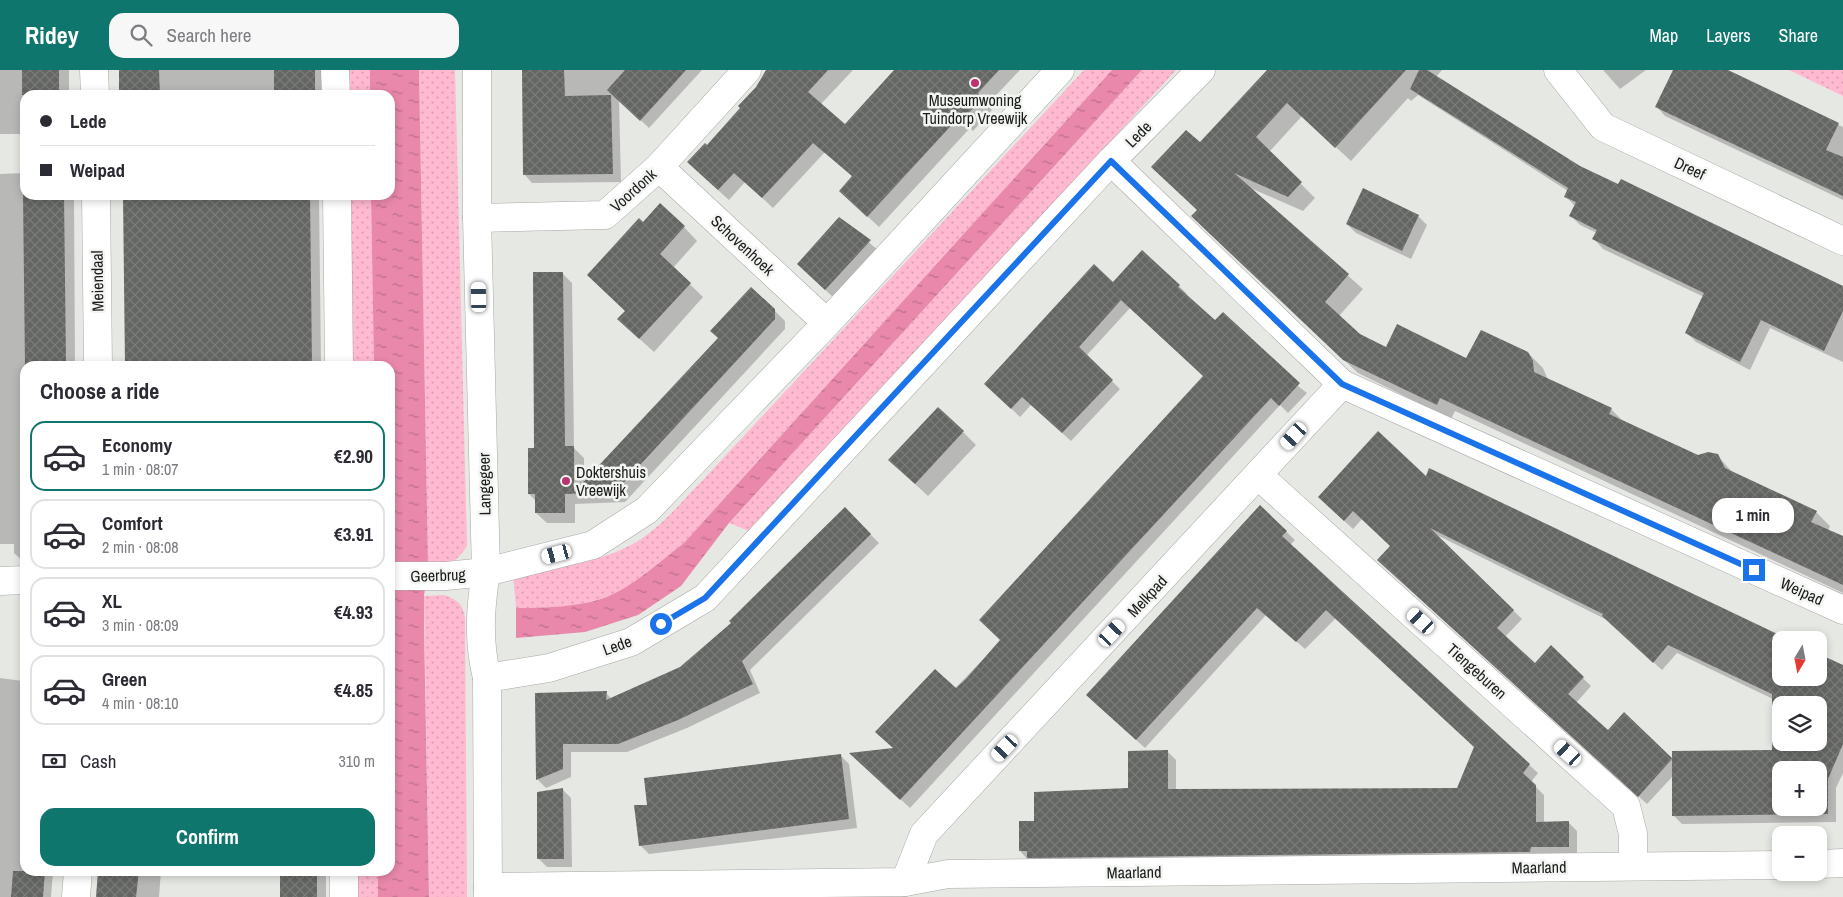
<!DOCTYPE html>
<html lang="en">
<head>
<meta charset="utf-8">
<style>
  :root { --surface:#fff; --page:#f7f7f7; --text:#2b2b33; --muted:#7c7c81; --line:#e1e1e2; --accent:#0f766e }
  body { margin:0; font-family:"Archivo Narrow",sans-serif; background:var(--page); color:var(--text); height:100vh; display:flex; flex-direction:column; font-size:19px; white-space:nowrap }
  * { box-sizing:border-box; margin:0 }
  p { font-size:16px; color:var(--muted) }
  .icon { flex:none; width:28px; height:28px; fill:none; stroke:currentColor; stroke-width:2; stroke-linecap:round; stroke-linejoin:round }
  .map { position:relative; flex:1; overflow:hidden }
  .drawer { position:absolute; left:20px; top:291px; width:375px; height:515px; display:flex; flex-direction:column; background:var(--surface); border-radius:15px; box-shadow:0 2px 8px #0003 }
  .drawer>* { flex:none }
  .top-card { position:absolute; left:20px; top:20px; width:375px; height:110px; border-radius:15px; box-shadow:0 2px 8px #0003; display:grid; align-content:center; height:110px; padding:0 20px; background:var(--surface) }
  .needle { width:32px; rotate:190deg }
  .tools { position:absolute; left:1772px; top:561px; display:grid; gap:10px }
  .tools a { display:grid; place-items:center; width:55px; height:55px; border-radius:10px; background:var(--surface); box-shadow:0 2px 8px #0003; font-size:25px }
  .end { position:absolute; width:22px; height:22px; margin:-11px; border:6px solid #1a73e8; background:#fff; box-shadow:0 0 0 2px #fff }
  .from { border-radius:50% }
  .bubble { position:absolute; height:35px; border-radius:15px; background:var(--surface); box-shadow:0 2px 8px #0003; font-size:16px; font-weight:800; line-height:35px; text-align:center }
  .car { position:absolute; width:15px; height:30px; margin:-15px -8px; border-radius:6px; box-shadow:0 0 4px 1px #0007; background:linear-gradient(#fff 24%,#345 0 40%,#fff 0 76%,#345 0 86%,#fff 0) }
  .top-card b { display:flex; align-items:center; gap:18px; height:48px; font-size:19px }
  .top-card b+b { border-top:1px solid var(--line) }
  .top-card i { width:12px; height:12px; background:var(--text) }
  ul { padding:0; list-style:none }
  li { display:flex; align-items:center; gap:15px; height:70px; margin:0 10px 8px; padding:0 10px; border:2px solid var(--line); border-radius:15px }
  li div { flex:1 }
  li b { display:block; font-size:19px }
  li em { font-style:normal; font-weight:800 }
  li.on { border-color:var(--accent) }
  li>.icon { width:45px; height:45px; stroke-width:1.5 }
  h2 { padding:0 20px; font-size:22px; line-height:60px }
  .pay { display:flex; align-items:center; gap:12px; height:55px; padding:0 20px; font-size:19px }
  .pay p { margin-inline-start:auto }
  .cta { display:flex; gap:10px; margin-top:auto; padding:10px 20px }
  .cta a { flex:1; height:58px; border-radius:15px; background:var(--accent); color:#fff; font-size:20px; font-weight:800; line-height:58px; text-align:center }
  header { display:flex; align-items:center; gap:30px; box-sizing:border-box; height:70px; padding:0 25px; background:var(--accent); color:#fff }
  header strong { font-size:24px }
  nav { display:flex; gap:28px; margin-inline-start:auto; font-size:18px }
  .search { width:350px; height:45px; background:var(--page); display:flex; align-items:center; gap:12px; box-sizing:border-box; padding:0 18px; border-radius:15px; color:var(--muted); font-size:19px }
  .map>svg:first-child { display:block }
  .grass { fill:url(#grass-dots) }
  .water { fill:url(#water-ripples) }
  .shadow { fill:#0003; fill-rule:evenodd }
  .building { fill:url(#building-cross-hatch); fill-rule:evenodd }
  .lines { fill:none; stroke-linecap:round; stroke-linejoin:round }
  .minor-casing { stroke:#a7a8a5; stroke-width:29 }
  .minor { stroke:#fff; stroke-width:28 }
  .route { stroke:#1a73e8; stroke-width:6 }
  .poi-dot { fill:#bc3371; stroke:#f3f5f2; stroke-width:2 }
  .labels { text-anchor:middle; stroke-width:5; stroke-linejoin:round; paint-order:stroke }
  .poi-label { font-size:16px; fill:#1a1b1a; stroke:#f3f5f2 }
  .street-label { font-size:16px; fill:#1a1b1a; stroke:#f3f5f2 }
</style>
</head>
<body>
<header>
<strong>Ridey</strong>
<div class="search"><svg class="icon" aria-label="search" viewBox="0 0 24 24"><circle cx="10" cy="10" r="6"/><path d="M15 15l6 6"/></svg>Search here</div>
<nav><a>Map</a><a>Layers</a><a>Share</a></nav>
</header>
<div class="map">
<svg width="1843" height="827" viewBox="0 0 1843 827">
  <defs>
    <pattern id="grass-dots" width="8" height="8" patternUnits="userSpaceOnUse" patternTransform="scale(1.25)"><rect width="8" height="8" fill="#ffb9d0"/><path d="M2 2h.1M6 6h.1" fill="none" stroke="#da9eb2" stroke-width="1.8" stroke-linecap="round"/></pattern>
    <pattern id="water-ripples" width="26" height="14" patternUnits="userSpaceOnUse" patternTransform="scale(1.25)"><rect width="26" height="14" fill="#e988ab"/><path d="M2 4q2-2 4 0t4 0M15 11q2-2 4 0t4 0" fill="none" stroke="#bc6e8a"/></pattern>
    <pattern id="building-cross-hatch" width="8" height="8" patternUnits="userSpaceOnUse" patternTransform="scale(1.25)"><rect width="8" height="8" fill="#646663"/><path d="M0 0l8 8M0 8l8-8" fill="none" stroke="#7a7b79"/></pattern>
  </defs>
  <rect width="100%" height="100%" fill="#e6e8e4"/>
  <g class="grass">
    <rect x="344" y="0" width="26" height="25"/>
    <path d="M419,0h36l12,476c-13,19 -17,19 -39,19z"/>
    <path d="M1084,0h28l-428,473c-25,19 -51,44 -80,55 -24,9 -62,10 -88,10l-3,-33c45,-8 97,-12 135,-41 20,-15 37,-36 55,-54z"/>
    <path d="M1142,0h34l-394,429 -33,32 -20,-8z"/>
    <path d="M1789,0h54v26z"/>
    <path d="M345,125h26l3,171h-27z"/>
    <path d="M444,525c14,5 19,9 21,24l2,278h-38l-5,-301z"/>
    <rect x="352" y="801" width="26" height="26"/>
  </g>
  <g class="water">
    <path d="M370,0h49l9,495 -4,31v30l5,271h-51v-26h12v-505h-16l-3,-171h19v-100h-20z"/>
    <path d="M1112,0h30l-413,453 -48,63 -43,29 -53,17 -69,6v-30c26,0 64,-1 88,-10 29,-11 55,-36 80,-55z"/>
  </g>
  <g class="shadow">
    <path d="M0,0h69v25h-44v100h49l1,171h-50v197l-11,-10v-9h-14v-370l24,-1v-39h-24z"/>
    <rect x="120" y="0" width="204" height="25"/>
    <path d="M523,0h179l-53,58 -30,-28 2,82 -89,1 -8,-9z"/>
    <path d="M774,0h79l-32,34 24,21 50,-55h125l-33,35 5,5 -19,21 -3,-3 -91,99 -28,-26 2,-24 -28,-25 -52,56 -28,-26 -16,18 -30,-27 8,-27z"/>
    <path d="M1269,0h173l-6,7 144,90 263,121v74l-73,-34 -20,42 -54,-28 -9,-9 17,-36 -101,-48 -9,-10 3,-6 -17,-8 -9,-9 4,-10 -10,-10 3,-5 -150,-96 -7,6 -3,-3 -57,63 -49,-45 -33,36 46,46 -12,13 -55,-24 115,102 -24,27 20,19 27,13 81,11 61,-6 15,15 5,12 63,29 13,13 74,35 19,-2 17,19 82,38 14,14 -2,5 15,6v56l-388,-182 -4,8 -93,-46 -151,-142 -9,-20 2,-67z"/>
    <path d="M1603,0h43l-26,19z"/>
    <path d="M1689,0h35l119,57v73l-178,-84 -8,-9z"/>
    <path d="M124,125h195l2,171h-195z"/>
    <path d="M1418,146l9,9 -16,34 -55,-26 -9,-9z"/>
    <path d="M840,149l38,31 -44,48 -27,-25z"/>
    <path d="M643,154l41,3 13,14 -24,27 30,29 -49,55 -21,-19 -6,-22z"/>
    <path d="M562,203l10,10 2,165 10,10v26l190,-174 11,11v8l-160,173 -50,2v19h-28l-11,-10v-12l-7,-7z"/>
    <path d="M1113,213l66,3 8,8 -1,2 29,26 92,71 -19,20 -8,-8 -370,403 -51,-47 37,-12 106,-109 203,-263 -75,-69 -44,48 34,33 -49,52 -40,-36 -11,12 -26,-25z"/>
    <path d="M963,362l13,13 -48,51 -25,-23z"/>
    <path d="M1426,408l361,162h-6v38h38v-13l24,12v96l-7,15v34l-154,2 -9,-9v-39l-26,28 -260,-236 5,-22 -30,-27 -9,10 -25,-23zM1435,464l172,86 55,50 15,-17 96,46v53l-100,9 -49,-47 -16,17 -32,-28 15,-17 -40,-39 -16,18 -30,-28 17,-18zM1781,635h38v37h-38zM1781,700h38v38h-38z"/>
    <path d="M1260,437l35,33 -5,5 248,228 -7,9 13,13v28l24,-1 9,9v24l-549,5 -8,-9 15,-29 95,-32 37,-39 9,9v31l282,-2 17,-42 -139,-129 -31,31 -39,-34 -121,133 -49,-44z"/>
    <path d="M845,439l34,34 -129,127 10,23 -73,35 -60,24h-56v25l-25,11 -8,-8 -1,-86 69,-1 6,6 69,-31 52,-45z"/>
    <path d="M25,591v210h28l-2,26h-51v-219l23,3z"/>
    <path d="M840,685l9,9 8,64 -208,26 -9,-9z"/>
    <path d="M563,720l8,8 1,69h-25l-9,-9z"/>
    <path d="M99,801h62l-2,26h-62z"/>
    <rect x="281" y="801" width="45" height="26"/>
  </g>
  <g class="building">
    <rect x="22" y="0" width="37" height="25"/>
    <path d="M119,0h40l1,25h-41z"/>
    <rect x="274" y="0" width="41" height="25"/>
    <path d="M522,0h42l1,26 46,-1 2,79 -90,1z"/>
    <path d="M625,0h61l-46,51 -33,-31z"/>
    <path d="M766,0h62l-20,22 37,32 49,-54h105l-21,23 5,5 -22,23 -3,-3 -91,99 -28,-26 13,-15 -39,-33 -51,55 -28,-25 -16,17 -31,-28 18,-19 2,2 33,-37 -2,-2 18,-19z"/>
    <path d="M1267,0h139l-71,78 -48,-45 -31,34 46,45 -14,15 -54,-24 115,101 -24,28 35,32 26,13 11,-23 69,34 15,-28 47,22 5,9 1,11 78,36 -3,6 89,41 10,-3 10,2 7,14 92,43 -6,11 32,14v49l-403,-187 -3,7 -94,-45 -152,-144 6,-6 -46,-43 35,-37 14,12z"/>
    <path d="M1419,0h8l153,96 38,18 3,-5 222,107v25l-19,40 -63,-31 -21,42 -55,-29 19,-40 -112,-54 5,-9 -28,-14 7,-14 -12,-5 4,-9 -158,-99z"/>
    <path d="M1673,0h55l111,53 -13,27 17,7v39l-188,-89z"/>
    <path d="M1363,118l56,27 -17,36 -56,-27z"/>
    <path d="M23,125h41l2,171h-41z"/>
    <path d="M123,125h187l2,171h-86v-3l-101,3z"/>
    <path d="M660,133l25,23 -25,28 31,29 -52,56 -22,-20 8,-8 -38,-36 52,-57 4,4z"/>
    <path d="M839,147l32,23 -46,50 -28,-26z"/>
    <path d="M1142,180l38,35 -2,2 37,33 8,-8 77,71 -21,23 -8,-8 -371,402 -51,-47 44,-5 -18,-16 60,-63 21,19 10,-9 34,-39 -21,-20 224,-244 -82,-76 -42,47 34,33 -51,53 -40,-36 -11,12 -27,-25 110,-120 19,18z"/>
    <path d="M533,202h30l2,174h9v46l144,-154 -8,-7 41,-44 24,22v10l-160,173 -50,2v19h-30v-19h-7v-46h6z"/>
    <path d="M938,337l26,24 -49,53 -27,-24z"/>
    <path d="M1378,361l48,45 3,-8 361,172h-9v38h38v-24l24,11v79l-15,35v35l-156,2v-57l-34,38 -261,-237 13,-14 -37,-35 -9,10 -26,-24zM1430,458l173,86 -1,2 51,47 15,-18 104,49v56l-100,1v7l-48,-46 -16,18 -40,-36 16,-17 -33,-32 -16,18 -38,-35 17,-18zM1781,635h38v37h-38zM1781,700h38v38h-38z"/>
    <path d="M1260,435l27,26 -5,5 248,228 -7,9 13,12v37l33,-1v26h-38l-1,5 -503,6v-7h-8v-30h15v-29l94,-4v-37l40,-1v39l289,-1 17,-41 -148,-137 -30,32 -39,-34 -121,132 -50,-45z"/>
    <path d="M845,437l26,27 -129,127 11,23 -75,36 -60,24h-55v25l-27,11 -1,-87 72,-2 -1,9 74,-33 51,-44 -2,-2z"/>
    <path d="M841,684l8,65 -210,27 -5,-41h13l-3,-27z"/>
    <path d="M563,718l1,71h-27v-67z"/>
    <path d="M13,801h32l-2,26h-32z"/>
    <path d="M98,801h41l-3,26h-40z"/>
    <rect x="280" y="801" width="37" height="26"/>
  </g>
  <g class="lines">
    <defs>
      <g id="minor">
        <path d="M94,0l1,25"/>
        <path d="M335,0l1,25"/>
        <path d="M477,0v148l9,354c-6,37 -8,69 1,106l1,219"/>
        <path d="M1558,0l45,57 240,114"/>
        <path d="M1111,91l231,223 501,226"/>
        <path d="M659,97l168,156"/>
        <path d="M96,125l2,171"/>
        <path d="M337,125l2,171"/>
        <path d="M477,148l128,-3 54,-48 88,-97"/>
        <path d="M1259,406l367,330 7,28v32"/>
        <path d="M390,506h56l40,-4 107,-27 54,-35 180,-187 233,-253"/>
        <path d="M0,511l25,-1"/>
        <path d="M487,608l62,-10 82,-26 74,-44 406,-437 90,-91"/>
        <path d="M1819,794l24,-1"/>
        <path d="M344,801v26"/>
        <path d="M905,812l19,-48 418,-450"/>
        <path d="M488,817l417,-5 43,-8 833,-9"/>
        <path d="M76,827l2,-26"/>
      </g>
    </defs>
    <use href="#minor" class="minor-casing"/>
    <use href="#minor" class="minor"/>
  </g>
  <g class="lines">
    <path class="route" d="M661,554l44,-26 406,-437 231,223 412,186"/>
  </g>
  <g class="poi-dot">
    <circle cx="975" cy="13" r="5"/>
    <circle cx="566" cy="411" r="5"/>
  </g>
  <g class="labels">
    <g class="poi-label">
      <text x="975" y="36">Museumwoning<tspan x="975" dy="18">Tuindorp Vreewijk</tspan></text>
      <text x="576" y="408" text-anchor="start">Doktershuis<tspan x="576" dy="18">Vreewijk</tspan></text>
    </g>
    <g class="street-label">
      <text transform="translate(1138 64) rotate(-45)" y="6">Lede</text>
      <text transform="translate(1690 98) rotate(25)" y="6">Dreef</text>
      <text transform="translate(633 120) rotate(-42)" y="6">Voordonk</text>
      <text transform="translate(743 175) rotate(43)" y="6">Schovenhoek</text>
      <text transform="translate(97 211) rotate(-91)" y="6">Meiendaal</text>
      <text transform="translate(484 414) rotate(-91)" y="6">Langegeer</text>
      <text transform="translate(438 505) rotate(-2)" y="6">Geerbrug</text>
      <text transform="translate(1802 521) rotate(24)" y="6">Weipad</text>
      <text transform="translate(1147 526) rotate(-47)" y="6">Melkpad</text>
      <text transform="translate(617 575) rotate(-20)" y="6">Lede</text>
      <text transform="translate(1477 601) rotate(42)" y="6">Tiengeburen</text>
      <text transform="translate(1539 797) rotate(-1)" y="6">Maarland</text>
      <text transform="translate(1134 802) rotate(-1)" y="6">Maarland</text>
    </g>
  </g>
</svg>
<div class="tools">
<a><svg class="needle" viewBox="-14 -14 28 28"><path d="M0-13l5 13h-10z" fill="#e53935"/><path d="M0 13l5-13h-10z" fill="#7c7c81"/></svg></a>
<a><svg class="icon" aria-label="layers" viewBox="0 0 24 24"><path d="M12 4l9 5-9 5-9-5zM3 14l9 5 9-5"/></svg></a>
<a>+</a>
<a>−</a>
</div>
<i class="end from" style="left:661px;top:554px"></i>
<i class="end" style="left:1754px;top:500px"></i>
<div class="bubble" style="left:1712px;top:428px;width:82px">1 min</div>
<i class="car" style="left:479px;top:227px;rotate:359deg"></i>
<i class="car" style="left:1294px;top:366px;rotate:222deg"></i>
<i class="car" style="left:557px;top:484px;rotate:255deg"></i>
<i class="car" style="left:1421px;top:551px;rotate:312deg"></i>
<i class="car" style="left:1112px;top:563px;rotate:43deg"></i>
<i class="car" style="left:1005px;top:678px;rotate:223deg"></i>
<i class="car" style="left:1568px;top:683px;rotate:312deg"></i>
<div class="top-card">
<b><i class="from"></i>Lede</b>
<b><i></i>Weipad</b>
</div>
<section class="drawer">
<h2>Choose a ride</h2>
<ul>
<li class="on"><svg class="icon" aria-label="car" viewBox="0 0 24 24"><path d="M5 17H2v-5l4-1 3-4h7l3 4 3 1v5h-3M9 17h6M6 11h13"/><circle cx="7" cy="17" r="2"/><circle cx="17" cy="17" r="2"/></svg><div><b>Economy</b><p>1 min · 08:07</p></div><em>€2.90</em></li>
<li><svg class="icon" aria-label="car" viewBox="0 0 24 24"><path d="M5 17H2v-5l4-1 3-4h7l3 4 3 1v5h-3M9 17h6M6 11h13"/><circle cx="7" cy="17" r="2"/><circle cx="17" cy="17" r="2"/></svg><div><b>Comfort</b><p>2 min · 08:08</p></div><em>€3.91</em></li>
<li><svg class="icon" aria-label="car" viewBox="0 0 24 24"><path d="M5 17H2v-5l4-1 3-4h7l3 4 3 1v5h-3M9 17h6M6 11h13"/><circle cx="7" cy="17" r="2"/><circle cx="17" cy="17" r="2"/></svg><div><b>XL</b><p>3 min · 08:09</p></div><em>€4.93</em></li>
<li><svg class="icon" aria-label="car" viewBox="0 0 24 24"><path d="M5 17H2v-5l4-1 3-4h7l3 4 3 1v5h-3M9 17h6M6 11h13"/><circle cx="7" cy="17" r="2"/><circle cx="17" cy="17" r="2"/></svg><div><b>Green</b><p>4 min · 08:10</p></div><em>€4.85</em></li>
</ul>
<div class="pay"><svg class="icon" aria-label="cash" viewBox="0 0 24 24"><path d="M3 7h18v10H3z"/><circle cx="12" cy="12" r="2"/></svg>Cash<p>310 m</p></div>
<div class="cta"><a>Confirm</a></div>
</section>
</div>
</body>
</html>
